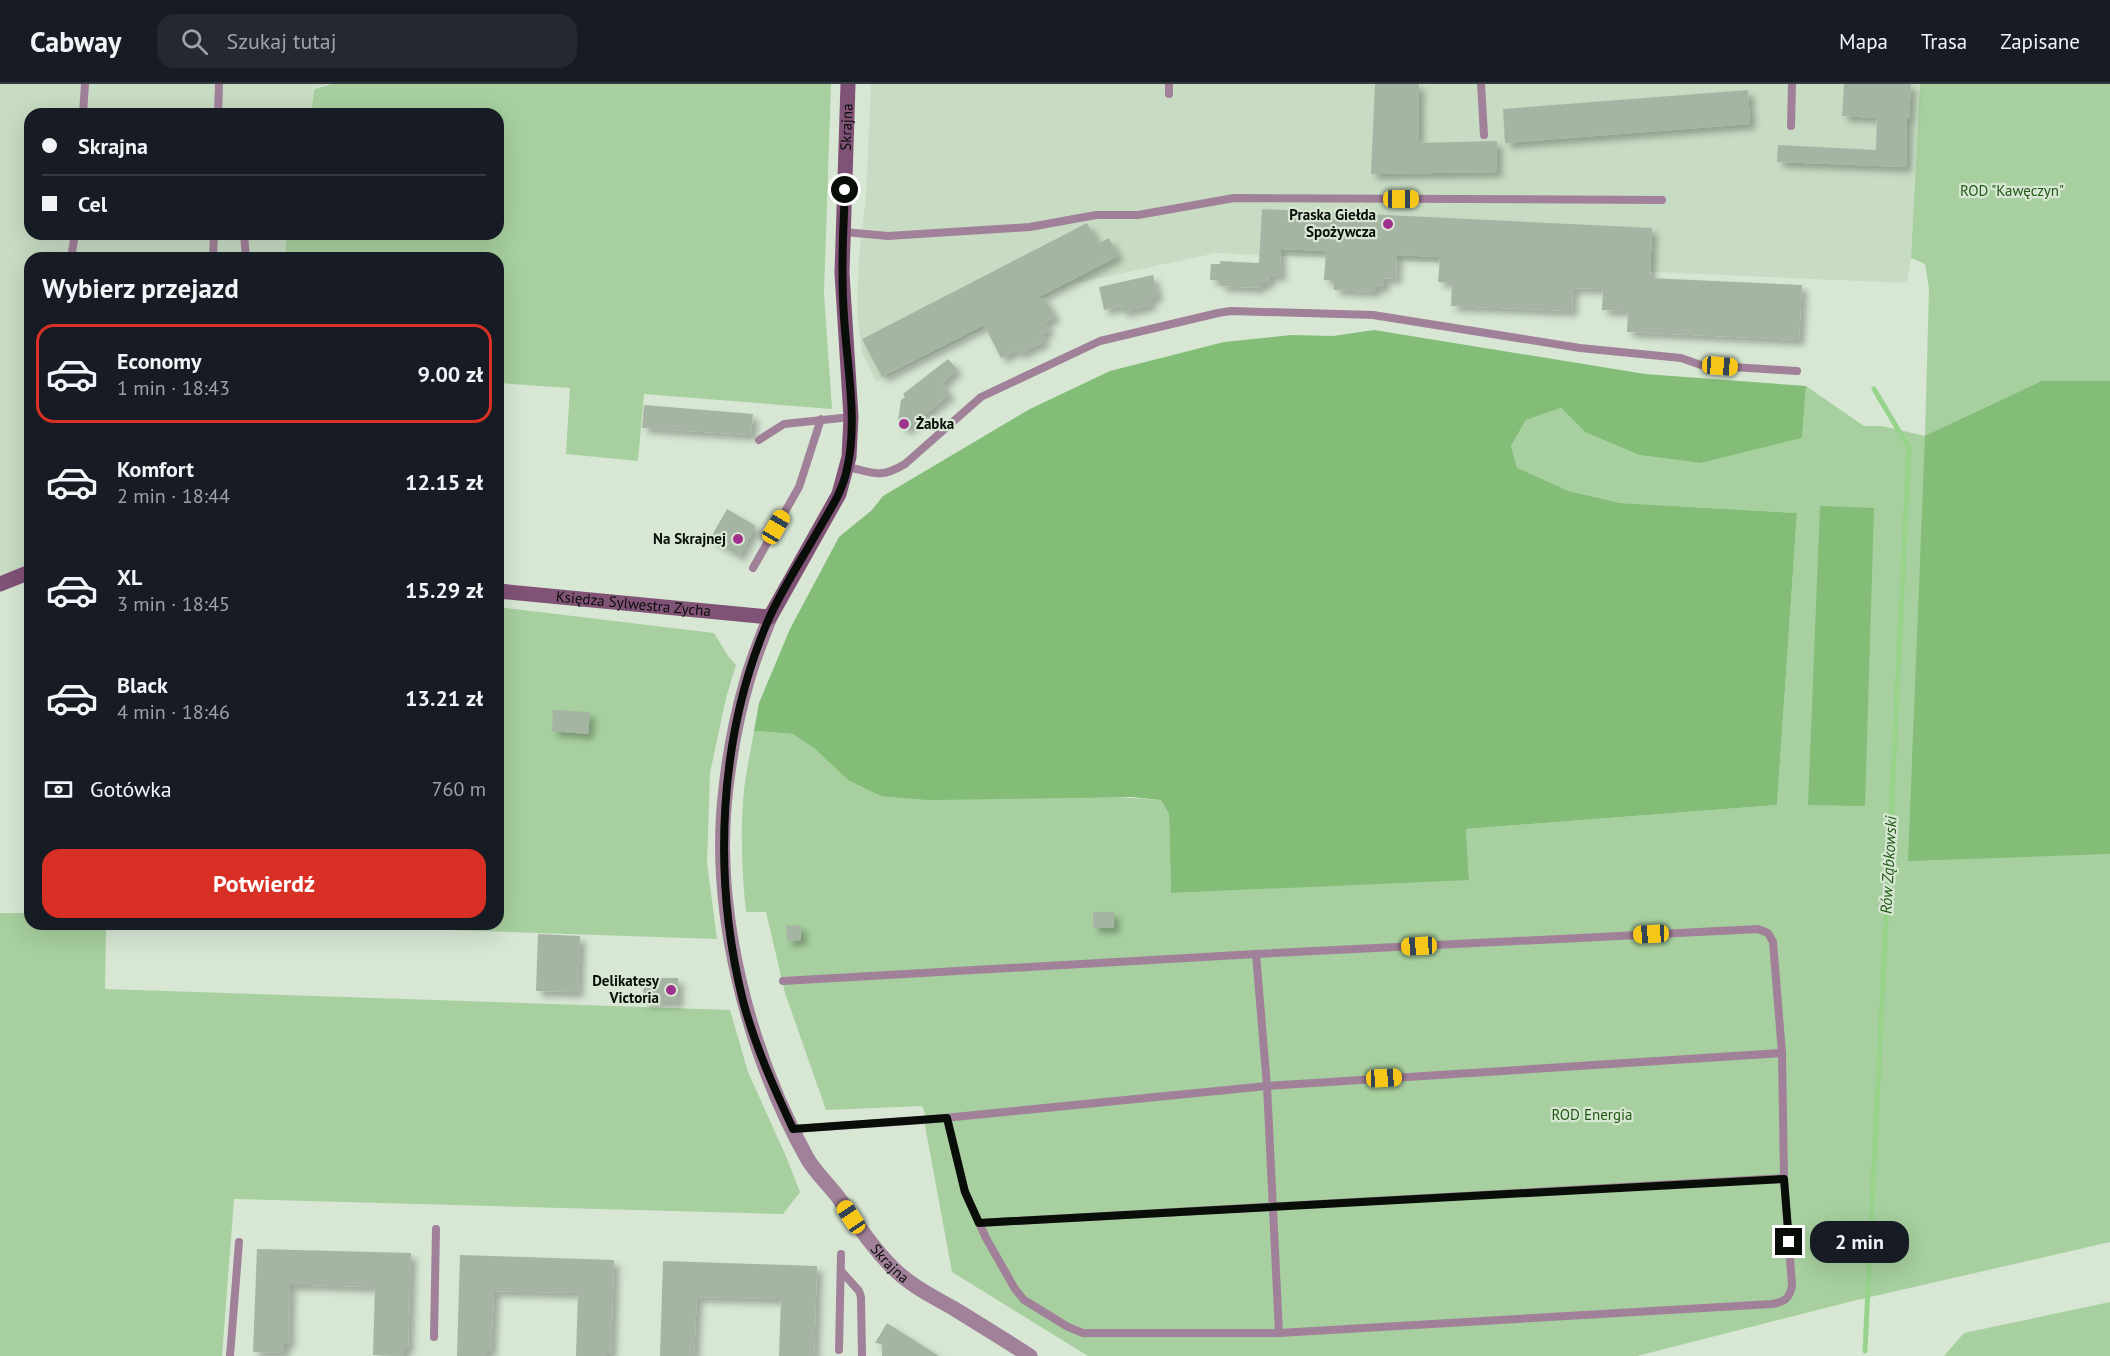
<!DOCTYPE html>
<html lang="pl">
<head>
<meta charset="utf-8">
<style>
  :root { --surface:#171b24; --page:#242831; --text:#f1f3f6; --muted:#9ea1a6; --line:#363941; --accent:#d93025 }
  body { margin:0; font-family:"PT Sans",sans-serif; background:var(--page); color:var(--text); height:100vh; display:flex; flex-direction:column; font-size:22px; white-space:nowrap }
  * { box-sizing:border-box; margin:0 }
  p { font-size:20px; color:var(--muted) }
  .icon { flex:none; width:33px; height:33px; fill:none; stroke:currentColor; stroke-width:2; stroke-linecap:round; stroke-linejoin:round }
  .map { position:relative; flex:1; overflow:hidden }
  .details { position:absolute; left:24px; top:168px; width:480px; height:678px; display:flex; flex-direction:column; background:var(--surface); border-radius:18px; box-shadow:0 6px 24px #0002 }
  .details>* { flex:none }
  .banner { position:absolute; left:24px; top:24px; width:480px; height:132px; border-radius:18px; box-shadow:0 6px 24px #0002; display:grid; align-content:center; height:132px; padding:0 18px; background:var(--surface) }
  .end { position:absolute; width:27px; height:27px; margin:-14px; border:8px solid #090e08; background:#fff; box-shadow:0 0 0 3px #fff }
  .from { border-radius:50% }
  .bubble { position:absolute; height:42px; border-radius:18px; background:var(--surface); box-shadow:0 6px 24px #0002; font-size:20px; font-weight:700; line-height:42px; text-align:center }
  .car { position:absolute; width:18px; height:36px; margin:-18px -9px; border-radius:8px; box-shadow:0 0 4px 2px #0007; background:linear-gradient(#f5c518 24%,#345 0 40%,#f5c518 0 76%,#345 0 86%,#f5c518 0) }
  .banner b { display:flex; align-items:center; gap:21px; height:57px; font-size:22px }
  .banner b+b { border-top:2px solid var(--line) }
  .banner i { width:15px; height:15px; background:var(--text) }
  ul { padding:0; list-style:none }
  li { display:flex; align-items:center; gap:18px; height:99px; margin:0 12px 9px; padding:0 6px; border:3px solid transparent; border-radius:18px }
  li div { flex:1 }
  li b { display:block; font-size:22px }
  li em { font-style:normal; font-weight:700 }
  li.active { border-color:var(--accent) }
  li>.icon { width:54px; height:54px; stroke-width:1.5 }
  h2 { padding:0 18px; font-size:27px; line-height:72px }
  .pay { display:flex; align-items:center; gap:15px; height:66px; padding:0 18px; font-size:22px }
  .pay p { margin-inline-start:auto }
  .cta { display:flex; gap:12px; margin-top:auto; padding:12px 18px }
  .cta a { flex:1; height:69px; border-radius:18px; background:var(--accent); color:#fff; font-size:24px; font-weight:700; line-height:69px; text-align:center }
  header { display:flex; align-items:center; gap:36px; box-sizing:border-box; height:84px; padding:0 30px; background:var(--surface); border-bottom:2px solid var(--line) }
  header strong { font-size:28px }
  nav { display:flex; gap:33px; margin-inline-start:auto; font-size:21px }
  .search { width:420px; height:54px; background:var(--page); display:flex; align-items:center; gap:15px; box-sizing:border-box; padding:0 21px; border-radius:18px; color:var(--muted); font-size:22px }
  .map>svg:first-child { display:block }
  .built { fill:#c7dcc3 }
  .green { fill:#a7cf9f }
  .forest { fill:#83bd77 }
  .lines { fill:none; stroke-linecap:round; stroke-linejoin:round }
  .stream { stroke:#97d38b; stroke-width:5 }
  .building { fill:#a6b5a3; filter:url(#shadow) }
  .lane { stroke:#a18199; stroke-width:8 }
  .street { stroke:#a18199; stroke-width:15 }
  .secondary { stroke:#805276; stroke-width:15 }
  .route { stroke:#090e08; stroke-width:8 }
  .poi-dot { fill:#9f308e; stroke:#d7e7d4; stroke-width:2 }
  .labels { text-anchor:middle; stroke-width:4.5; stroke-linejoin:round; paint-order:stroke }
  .street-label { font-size:15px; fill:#090e08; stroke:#d7e7d4 }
  .park-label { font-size:15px; fill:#1f5812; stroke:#d7e7d4 }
  .poi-label { font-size:15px; font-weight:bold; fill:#090e08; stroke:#d7e7d4; text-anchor:end }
  .water-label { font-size:16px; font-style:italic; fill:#205913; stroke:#d7e7d4 }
</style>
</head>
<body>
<header>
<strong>Cabway</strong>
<div class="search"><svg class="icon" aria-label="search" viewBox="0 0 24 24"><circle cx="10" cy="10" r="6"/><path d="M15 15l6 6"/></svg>Szukaj tutaj</div>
<nav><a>Mapa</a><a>Trasa</a><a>Zapisane</a></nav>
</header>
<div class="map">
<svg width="2110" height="1272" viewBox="0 0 2110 1272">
  <defs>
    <filter id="shadow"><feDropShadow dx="5.5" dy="5.5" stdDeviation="3" flood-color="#0004"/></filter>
  </defs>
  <rect width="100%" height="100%" fill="#d7e7d4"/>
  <g class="built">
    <path d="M0,0h328l-15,4 -2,26h-281v120h257l-2,24h-255v313l-30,11z"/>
    <path d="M871,0h1049l-9,174 -4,25 -691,-30 -144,31 -196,98 -14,-29 -5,-41 2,-54 7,-62z"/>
  </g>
  <g class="green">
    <path d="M332,0h499l-7,210 8,115 -188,-15 -6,67 -72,-7 4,-66 -72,-5v-125h-213l2,-24h211v-120h-187l3,-25z"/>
    <path d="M1920,0h190v297h-68l-134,479 202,-6v388l-257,59 -216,55h-549l-136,-84 -28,-152 1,-6 -3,-8 -96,4 -41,-117 -19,-81h-20c-4,-40 -6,-81 -2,-121 2,-20 7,-41 10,-60l39,3 22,15 33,31 313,20 8,14 2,79 298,-14 -3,-50 311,-24 20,-292 -177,-10 -51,-12 -53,-23 -5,-22 15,-26 35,-12 24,24 52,23 64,8 101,-25 4,-52 58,40h18l43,10 4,-148 -4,-24 -14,-6z"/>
    <path d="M498,523l216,26 14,23 8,9 -10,33 -16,75 -3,90 10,76 -447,-15h228z"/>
    <path d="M0,829h30v11h76l-1,65 625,21 18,62 37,82 15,38 -17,22 -549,-15 -12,157h-222z"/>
    <path d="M2110,1218v54h-166l20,-23z"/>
  </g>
  <g class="forest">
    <path d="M1374,246l271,44 161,12 -4,52 -101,25 -63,-8 -53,-23 -24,-24 -35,12 -15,26 6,22 52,23 51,12 177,10 -20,292 -311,24 3,51 -298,13 -2,-79 -8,-14 -30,-3 -203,3 -47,-4 -33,-16 -33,-31 -22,-15 -39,-3 5,-28 31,-74 49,-92 33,-27 11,-14 147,-87 80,-38 114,-29 67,-7 42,1z"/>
    <path d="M2042,297h68v473l-202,7 17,-425z"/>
    <path d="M1820,422l54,2 -9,298 -57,-1z"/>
  </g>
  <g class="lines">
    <path class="stream" d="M1865,1267l44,-903 -35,-59"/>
  </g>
  <g class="building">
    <path d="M1375,0h44l-1,59 79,-2v31l-126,2z"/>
    <path d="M1844,0h67l-2,35h-2l-1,48 -129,-5 1,-17 98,5 1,-32 -35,-2z"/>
    <path d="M1748,6l2,34 -245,19 -2,-34z"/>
    <path d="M1262,125l390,19 -2,50 152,7 -3,55 -172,-8 1,-21 -26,-1 1,-21 -30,-1 -1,23 -121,-5 1,-23 -14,-1 2,-25 -43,-2 -1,24 -12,-1v9h-9v5l-41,-2v-9l-10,-1 2,-29 -46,-2 1,27 -11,-1 -1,8h-8v5l-41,-2v-6h-10l1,-16h9v-3l39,2z"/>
    <path d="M1087,139l11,21 11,-6 9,18 -81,42h8l10,19 -10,5 4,8 -7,4 3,7 -26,13 -3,-4 -15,8 -17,-33 -102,52 -20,-38z"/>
    <path d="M1153,191l5,21 -8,2 1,7 -29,7 -2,-6 -16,4 -5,-23z"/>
    <path d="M948,275l9,10 -15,15 8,10 -45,36 -7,-9 3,-21 4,-3 -2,-3z"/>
    <path d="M644,321l109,9 -2,21 -109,-7z"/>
    <path d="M727,425l29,17 -17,30 -29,-17z"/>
    <path d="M553,626l37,2 -2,22 -36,-3z"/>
    <rect x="1093" y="828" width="21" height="16"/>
    <path d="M801,841v15l-14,1 -1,-15z"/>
    <path d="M538,850l42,2 -2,56 -42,-1z"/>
    <path d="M644,894h34v24h-35z"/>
    <path d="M257,1165l154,4 -3,95h-4v8l-31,-1 2,-68 -65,-2h-20l-1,59h-5v9l-31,-1z"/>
    <path d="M460,1171l154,5 -3,94h-4v2h-31l2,-63 -84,-2 -3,60 -4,-1v6h-30z"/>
    <path d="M663,1177l154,5 -3,90h-35l2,-57 -84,-2 -3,59h-34z"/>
    <path d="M887,1239l52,33h-57v-12l-7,-1z"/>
  </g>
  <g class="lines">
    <g class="lane">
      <path d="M1481,0l3,51"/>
      <path d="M1169,10v-10"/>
      <path d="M83,30l2,-30"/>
      <path d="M218,30l1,-30"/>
      <path d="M1791,42l1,-42"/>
      <path d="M844,148l44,4 142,-9 66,-12h42l96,-17 428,2"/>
      <path d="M244,150l2,24"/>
      <path d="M71,174l4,-24"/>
      <path d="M213,174l1,-24"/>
      <path d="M759,356l25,-16 67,-7"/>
      <path d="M848,383c26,6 32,12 57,-3l76,-67 119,-56 118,-28 13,-2 142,4 207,33 101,10 20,7 96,6"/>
      <path d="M753,484l46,-81 22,-68"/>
      <path d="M1256,870l11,132 12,247"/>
      <path d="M783,897l473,-27 502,-25 10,4 5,9 9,111 2,125 8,107c-2,13 -7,17 -20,19l-493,29h-196l-15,-6 -26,-16 -18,-11 -9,-11 -29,-51 -21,-46 -18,-74"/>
      <path d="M793,1045l131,-9 343,-34 515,-33"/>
      <path d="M979,1139l805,-45"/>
      <path d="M842,1188l17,19 2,6 1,59"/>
      <path d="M434,1253l2,-108"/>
      <path d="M839,1266l2,-96"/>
      <path d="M230,1272l9,-114"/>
    </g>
    <path class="street" id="s1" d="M770,533c-8,21 -17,42 -23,64 -10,34 -17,71 -21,107 -15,121 22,264 81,370 8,14 21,26 31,39 18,25 33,49 55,71 18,18 39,28 60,40 26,16 52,32 77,48"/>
    <g class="secondary">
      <path d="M0,500l30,-12"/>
      <path id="s2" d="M498,507l272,26 69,-123 10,-37 2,-40 -9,-144 6,-189"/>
    </g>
  </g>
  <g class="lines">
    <path class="route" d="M845,106c-2,42 -4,85 -1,127 3,48 14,106 3,152 -4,20 -14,36 -24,53 -18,32 -38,62 -53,94 -52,118 -58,261 -27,385 12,45 31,87 50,128l154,-11 18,74 14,31 805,-44 5,63"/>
  </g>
  <g class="poi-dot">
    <circle cx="1388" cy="140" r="6"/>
    <circle cx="904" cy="340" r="6"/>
    <circle cx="738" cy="455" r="6"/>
    <circle cx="671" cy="906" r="6"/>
  </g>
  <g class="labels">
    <g class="street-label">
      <text dy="5" stroke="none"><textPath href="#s2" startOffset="783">Skrajna</textPath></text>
      <text dy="5" stroke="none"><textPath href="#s2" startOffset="136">Księdza Sylwestra Zycha</textPath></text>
      <text dy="5" stroke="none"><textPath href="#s1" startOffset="696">Skrajna</textPath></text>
    </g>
    <g class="park-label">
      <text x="2012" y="112">ROD "Kawęczyn"</text>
      <text x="1592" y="1036">ROD Energia</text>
    </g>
    <g class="poi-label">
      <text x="1376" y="136">Praska Giełda<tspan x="1376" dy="17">Spożywcza</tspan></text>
      <text x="916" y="345" text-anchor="start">Żabka</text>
      <text x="726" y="460">Na Skrajnej</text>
      <text x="659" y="902">Delikatesy<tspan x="659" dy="17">Victoria</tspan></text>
    </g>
    <g class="water-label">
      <text transform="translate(1888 781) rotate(-87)" y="6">Rów Ząbkowski</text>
    </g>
  </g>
</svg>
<i class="end from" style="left:845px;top:106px"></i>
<i class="end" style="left:1789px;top:1158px"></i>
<div class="bubble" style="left:1810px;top:1137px;width:99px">2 min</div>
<i class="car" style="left:1401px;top:115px;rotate:90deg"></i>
<i class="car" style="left:1720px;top:282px;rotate:94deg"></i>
<i class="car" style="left:776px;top:443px;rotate:30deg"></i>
<i class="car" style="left:1651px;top:850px;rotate:267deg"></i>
<i class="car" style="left:1419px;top:862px;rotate:267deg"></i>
<i class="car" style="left:1384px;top:994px;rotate:87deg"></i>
<i class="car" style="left:851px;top:1133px;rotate:326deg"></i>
<div class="banner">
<b><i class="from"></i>Skrajna</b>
<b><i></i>Cel</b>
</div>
<section class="details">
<h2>Wybierz przejazd</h2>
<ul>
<li class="active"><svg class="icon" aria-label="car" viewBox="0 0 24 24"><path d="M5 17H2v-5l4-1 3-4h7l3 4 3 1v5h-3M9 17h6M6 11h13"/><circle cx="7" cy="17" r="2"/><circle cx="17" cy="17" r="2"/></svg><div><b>Economy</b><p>1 min · 18:43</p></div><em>9.00 zł</em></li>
<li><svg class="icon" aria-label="car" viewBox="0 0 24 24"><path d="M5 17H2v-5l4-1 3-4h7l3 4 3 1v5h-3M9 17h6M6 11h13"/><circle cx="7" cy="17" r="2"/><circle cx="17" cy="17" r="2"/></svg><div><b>Komfort</b><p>2 min · 18:44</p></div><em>12.15 zł</em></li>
<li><svg class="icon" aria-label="car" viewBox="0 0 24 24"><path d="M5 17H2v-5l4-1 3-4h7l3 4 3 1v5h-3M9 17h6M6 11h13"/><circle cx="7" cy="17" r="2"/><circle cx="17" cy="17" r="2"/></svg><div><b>XL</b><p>3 min · 18:45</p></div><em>15.29 zł</em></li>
<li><svg class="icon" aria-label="car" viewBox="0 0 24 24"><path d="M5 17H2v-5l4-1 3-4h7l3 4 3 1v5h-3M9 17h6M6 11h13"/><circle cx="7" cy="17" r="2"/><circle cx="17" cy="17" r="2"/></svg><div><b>Black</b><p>4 min · 18:46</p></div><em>13.21 zł</em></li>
</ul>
<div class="pay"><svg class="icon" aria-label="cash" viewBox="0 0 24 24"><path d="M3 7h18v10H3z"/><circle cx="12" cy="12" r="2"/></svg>Gotówka<p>760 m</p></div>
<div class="cta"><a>Potwierdź</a></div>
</section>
</div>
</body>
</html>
